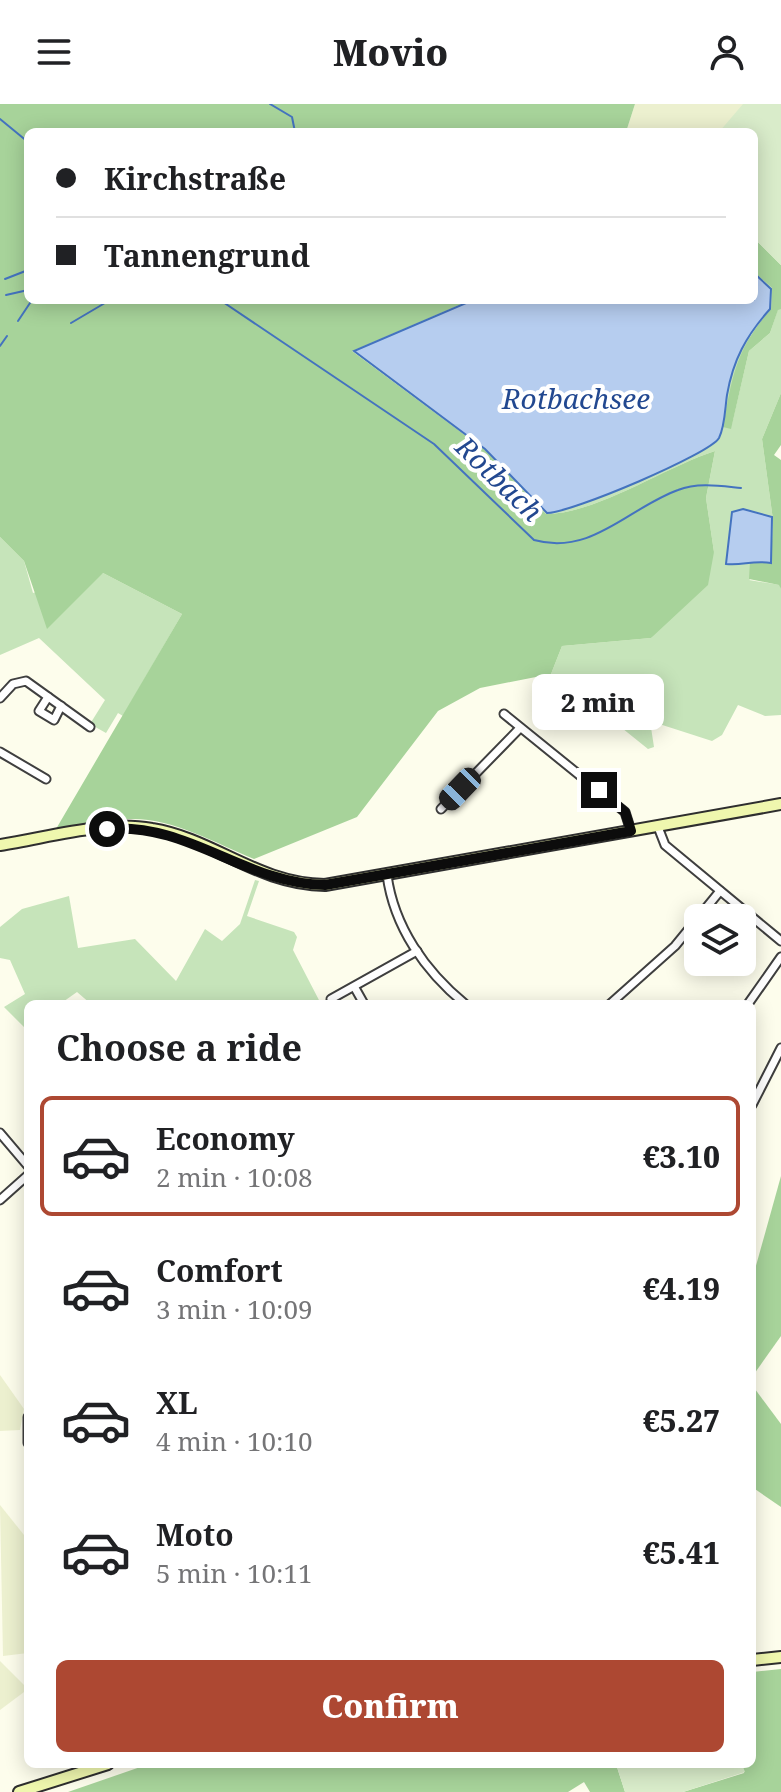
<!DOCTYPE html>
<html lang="en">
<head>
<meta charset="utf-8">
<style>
  :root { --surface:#fff; --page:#f6f6f6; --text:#202124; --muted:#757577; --line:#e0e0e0; --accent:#ad4832 }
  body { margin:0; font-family:"Noto Serif",serif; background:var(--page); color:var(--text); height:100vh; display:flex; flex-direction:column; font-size:30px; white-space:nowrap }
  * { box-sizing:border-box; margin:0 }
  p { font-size:26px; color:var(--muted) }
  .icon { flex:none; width:44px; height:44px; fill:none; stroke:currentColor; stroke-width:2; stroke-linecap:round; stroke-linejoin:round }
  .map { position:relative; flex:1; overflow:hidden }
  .panel { position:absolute; left:24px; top:896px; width:732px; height:768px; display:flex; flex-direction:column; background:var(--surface); border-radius:12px; box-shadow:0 4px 20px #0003 }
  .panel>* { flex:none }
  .hud { position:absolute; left:24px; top:24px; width:734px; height:176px; border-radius:12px; box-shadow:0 4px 20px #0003; display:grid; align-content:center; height:176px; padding:0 32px; background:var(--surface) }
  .controls { position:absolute; left:684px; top:800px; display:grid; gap:16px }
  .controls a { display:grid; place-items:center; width:72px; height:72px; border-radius:12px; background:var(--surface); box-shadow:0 4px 20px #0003; font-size:40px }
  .end { position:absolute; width:36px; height:36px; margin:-18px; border:10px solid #0c0c0c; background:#fff; box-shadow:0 0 0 4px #fff }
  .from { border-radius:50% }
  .bubble { position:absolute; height:56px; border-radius:12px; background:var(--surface); box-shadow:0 4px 20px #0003; font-size:26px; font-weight:800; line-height:56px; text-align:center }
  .car { position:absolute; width:24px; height:48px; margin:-24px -12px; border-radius:10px; box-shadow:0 0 6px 2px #0007; background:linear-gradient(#222 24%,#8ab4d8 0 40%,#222 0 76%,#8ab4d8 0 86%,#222 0) }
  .hud b { display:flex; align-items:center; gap:28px; height:76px; font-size:30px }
  .hud b+b { border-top:2px solid var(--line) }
  .hud i { width:20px; height:20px; background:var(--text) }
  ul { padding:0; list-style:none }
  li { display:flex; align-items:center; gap:24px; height:120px; margin:0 16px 12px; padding:0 16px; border:4px solid transparent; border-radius:12px }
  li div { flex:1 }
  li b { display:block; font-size:30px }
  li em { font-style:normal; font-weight:800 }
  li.current { border-color:var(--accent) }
  li>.icon { width:72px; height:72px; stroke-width:1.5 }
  h2 { padding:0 32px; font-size:36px; line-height:96px }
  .action { display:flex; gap:16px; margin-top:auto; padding:16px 32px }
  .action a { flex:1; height:92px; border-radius:12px; background:var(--accent); color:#fff; font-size:32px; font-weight:800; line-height:92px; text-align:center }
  header { display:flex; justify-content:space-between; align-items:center; height:104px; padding:0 32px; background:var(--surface); font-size:36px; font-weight:800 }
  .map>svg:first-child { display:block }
  .farmland { fill:#ecf0cf }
  .green { fill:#c6e4ba }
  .forest { fill:#a7d39a }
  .pitch { fill:#d9ecca }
  .water { fill:#b6cdef; stroke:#4473bf; stroke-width:2 }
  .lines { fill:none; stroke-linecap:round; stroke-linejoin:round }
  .stream { stroke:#4473bf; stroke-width:2 }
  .street-casing { stroke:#3f3f3f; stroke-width:11 }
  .secondary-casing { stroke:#2e2e2e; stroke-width:14 }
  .street { stroke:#fff; stroke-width:7 }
  .secondary { stroke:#eff7ae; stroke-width:10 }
  .route { stroke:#0c0c0c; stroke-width:10 }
  .labels { text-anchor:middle; stroke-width:8; stroke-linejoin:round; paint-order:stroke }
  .water-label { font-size:28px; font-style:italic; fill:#224890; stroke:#fff }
</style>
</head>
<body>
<header><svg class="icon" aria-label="menu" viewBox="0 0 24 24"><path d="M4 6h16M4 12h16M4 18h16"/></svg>Movio<svg class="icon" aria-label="person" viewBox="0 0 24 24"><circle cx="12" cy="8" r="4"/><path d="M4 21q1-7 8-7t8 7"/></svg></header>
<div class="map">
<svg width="781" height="1688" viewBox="0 0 781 1688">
  <rect width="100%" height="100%" fill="#fdfdec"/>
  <g class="farmland">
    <path d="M635,0h110l-24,28h-95z"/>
    <path d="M0,1271l24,34 -4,21 -20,1z"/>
    <path d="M0,1401l28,35v113l-25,3z"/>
    <path d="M0,1557l28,28 -28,21z"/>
  </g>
  <g class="green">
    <path d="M754,168l18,16 -1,21 -20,23 -20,96 18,-77 21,-18 8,-24h3v84l-19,46 11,81 -2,43 -22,17 31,5 1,4v126l-16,1 -27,-11 -16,30 -10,6 -62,-20 4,26 -6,2 -46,-37 15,-10 -14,-24 -52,-4 11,-28 89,-8 63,-86 -8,-54 9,-47c-50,16 -119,63 -169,63l-61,-64 -134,-100 120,-50h283z"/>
    <path d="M0,433l24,24 9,32 70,-20 79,41 -59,102 -5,-3 -12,20 -16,-9 15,-24 -66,-62 -39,17z"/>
    <path d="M255,776l4,1 -12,35 47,16 3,5 -4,13 28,54h-230l-14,-12 -17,12h-32l-3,24 -21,-21 21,-13 -15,-34 -10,-2v-31l22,-18 47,-13 9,52 57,-9 41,42 29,-52 17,12 18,-17z"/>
  </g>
  <g class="forest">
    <path d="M0,0h635l-9,28h-598v168h443l-119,51 133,99 61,64c50,0 119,-47 169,-63l-9,47 8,54 -6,33 -57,53 -89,8 -11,28 -71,14 -42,23 -81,106 -103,42c-39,-16 -81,-41 -124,-40 -25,1 -50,7 -74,10l126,-215 -79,-41 -56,56 -23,-68 -24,-24z"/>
    <path d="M754,134l27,27v44l-3,1 -8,23 -21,18 -18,78 -8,-2c9,-50 13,-79 48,-118l1,-21 -18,-16z"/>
    <path d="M781,289v52l-7,10 7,5v129l-2,-4 -30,-6 1,-18 21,2 2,-43 -11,-81z"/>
    <path d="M781,1072v160l-29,41v-97z"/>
    <path d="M752,1281l29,39v83l-29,-20z"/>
    <path d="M781,1565v123h-98l61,-19 -2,-9h10v-92z"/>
    <path d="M149,1660h467l9,28h-35l-6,-10 -16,10h-500z"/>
  </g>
  <g class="pitch">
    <path d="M743,0h38v161l-27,-27v-106h-35z"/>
    <path d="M616,1660h126l3,8 -62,20h-58z"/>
  </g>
  <g class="water">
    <path d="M754,169l17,16 -1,20c-24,27 -37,51 -43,86 -2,13 -2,31 -8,43 -9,16 -148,75 -172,75l-62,-64 -131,-98 119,-51h281z"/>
    <path d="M743,405l29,8 -1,46c-19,-3 -29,3 -45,1l6,-52z"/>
  </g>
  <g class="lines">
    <g class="stream">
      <path d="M270,0l22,13 3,15"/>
      <path d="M0,15l28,23"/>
      <path d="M5,175l23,-9"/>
      <path d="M6,191l22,-5"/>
      <path d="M220,196l214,144 100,96c58,16 94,-32 144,-50 20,-8 43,-4 63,-2"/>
      <path d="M18,217l14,-21"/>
      <path d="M71,219l39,-23"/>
      <path d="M0,242l7,-10"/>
    </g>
    <defs>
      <g id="street">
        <path d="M48,593l-9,14 15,9 7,-14"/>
        <path d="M0,594l13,-14 13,-3 64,46"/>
        <path d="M504,610l121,98 6,19"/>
        <path d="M0,648l46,27"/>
        <path d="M441,705l79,-81"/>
        <path d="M658,723l7,18 116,96"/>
        <path d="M387,771c7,52 38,96 78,129"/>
        <path d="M355,884l9,16"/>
        <path d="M331,895l86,-48"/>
        <path d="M610,900l65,-58 45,-55"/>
        <path d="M748,900l33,-47"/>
        <path d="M752,1001l29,-57"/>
        <path d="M0,1029l28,33"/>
        <path d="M0,1096l28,-25"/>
        <path d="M28,1313v26"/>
      </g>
      <g id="secondary">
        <path d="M0,741c47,-7 104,-25 152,-16 62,10 105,55 173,56l456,-81"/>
        <path d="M752,1556l29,-3"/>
        <path d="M19,1688l89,-28"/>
      </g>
    </defs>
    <use href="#street" class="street-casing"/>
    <use href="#secondary" class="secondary-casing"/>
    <use href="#street" class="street"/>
    <use href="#secondary" class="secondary"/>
  </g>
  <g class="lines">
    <path class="route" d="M107,725c82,-7 138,55 218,56l306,-54 -6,-19 -26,-22"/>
  </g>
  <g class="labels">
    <g class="water-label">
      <text x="576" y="305">Rotbachsee</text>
      <text transform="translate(499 375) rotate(44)" y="10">Rotbach</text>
    </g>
  </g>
</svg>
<div class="controls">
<a><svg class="icon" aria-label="layers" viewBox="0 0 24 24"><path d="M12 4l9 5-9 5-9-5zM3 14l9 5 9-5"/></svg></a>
</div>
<i class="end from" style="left:107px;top:725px"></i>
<i class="end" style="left:599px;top:686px"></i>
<div class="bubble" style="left:532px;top:570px;width:132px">2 min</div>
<i class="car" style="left:460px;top:685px;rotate:224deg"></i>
<div class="hud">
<b><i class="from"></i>Kirchstraße</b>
<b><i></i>Tannengrund</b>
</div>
<section class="panel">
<h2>Choose a ride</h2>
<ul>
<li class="current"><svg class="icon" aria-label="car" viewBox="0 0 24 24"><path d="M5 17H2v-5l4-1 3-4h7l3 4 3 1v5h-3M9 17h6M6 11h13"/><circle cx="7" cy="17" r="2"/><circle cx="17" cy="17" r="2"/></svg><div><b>Economy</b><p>2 min · 10:08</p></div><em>€3.10</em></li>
<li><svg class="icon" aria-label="car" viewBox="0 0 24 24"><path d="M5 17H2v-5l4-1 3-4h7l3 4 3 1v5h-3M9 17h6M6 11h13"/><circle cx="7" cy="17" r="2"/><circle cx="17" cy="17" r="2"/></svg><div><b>Comfort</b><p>3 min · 10:09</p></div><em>€4.19</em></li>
<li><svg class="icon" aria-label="car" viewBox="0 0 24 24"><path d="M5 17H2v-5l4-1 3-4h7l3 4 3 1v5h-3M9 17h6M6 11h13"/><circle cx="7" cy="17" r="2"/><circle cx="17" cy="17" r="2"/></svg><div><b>XL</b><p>4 min · 10:10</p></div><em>€5.27</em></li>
<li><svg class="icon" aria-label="car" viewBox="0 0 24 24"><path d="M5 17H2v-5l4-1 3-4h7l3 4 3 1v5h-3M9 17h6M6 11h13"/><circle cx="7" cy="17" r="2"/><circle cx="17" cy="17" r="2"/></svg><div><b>Moto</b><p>5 min · 10:11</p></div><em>€5.41</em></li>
</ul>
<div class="action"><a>Confirm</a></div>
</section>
</div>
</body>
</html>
